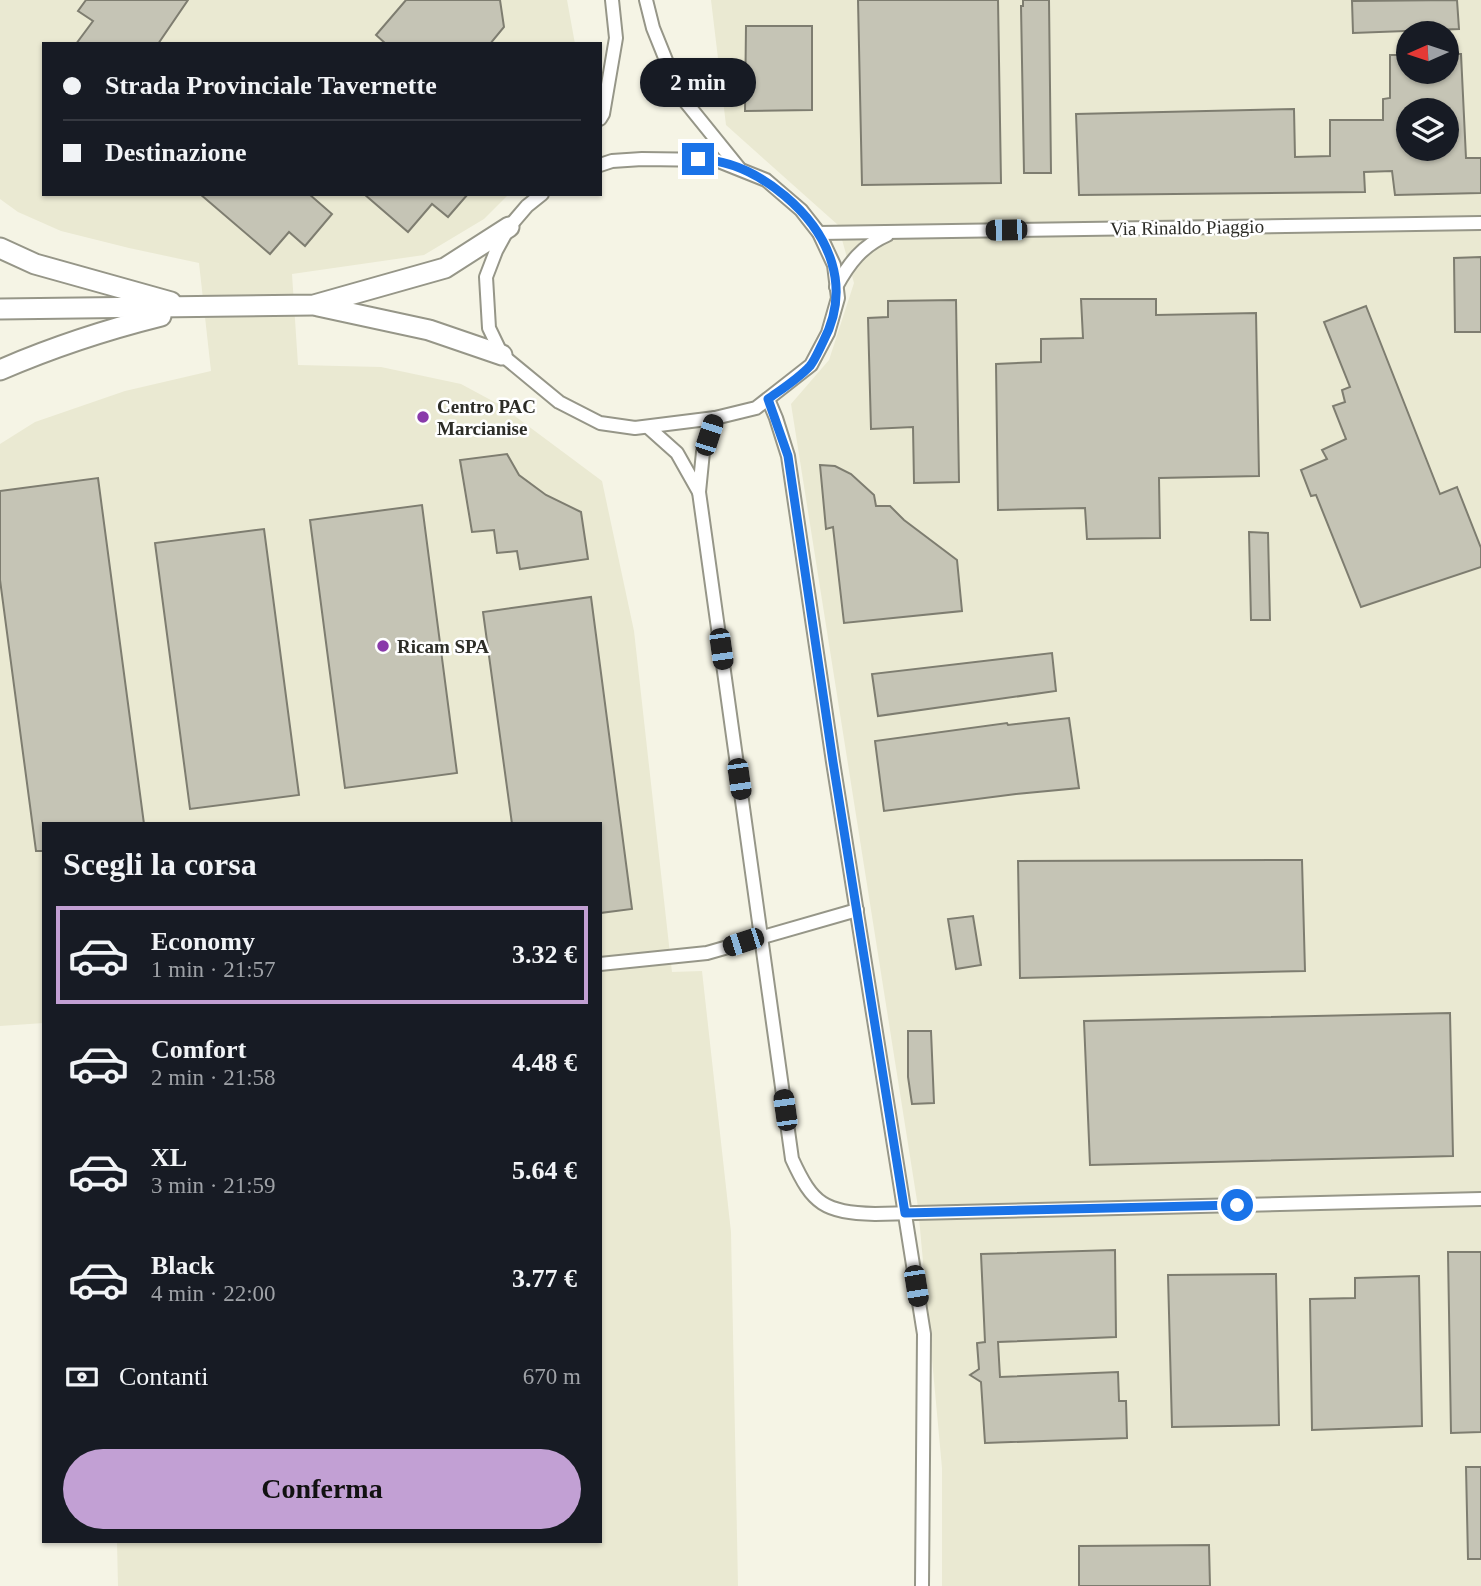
<!DOCTYPE html>
<html lang="it">
<head>
<meta charset="utf-8">
<style>
  :root { --surface:#171b24; --page:#20242c; --text:#f1f3f6; --muted:#9ea1a6; --line:#363941; --accent:#c2a0d4 }
  body { margin:0; font-family:Georgia,serif; background:var(--page); color:var(--text); height:100vh; display:flex; flex-direction:column; font-size:26px; white-space:nowrap }
  * { box-sizing:border-box; margin:0 }
  p { font-size:23px; color:var(--muted) }
  .icon { flex:none; width:38px; height:38px; fill:none; stroke:currentColor; stroke-width:2; stroke-linecap:round; stroke-linejoin:round }
  .map { position:relative; flex:1; overflow:hidden }
  .drawer { position:absolute; left:42px; top:822px; width:560px; height:721px; display:flex; flex-direction:column; background:var(--surface); border-radius:0px; box-shadow:0 2px 5px #0004 }
  .drawer>* { flex:none }
  .hud { position:absolute; left:42px; top:42px; width:560px; height:154px; border-radius:0px; box-shadow:0 2px 5px #0004; display:grid; align-content:center; height:154px; padding:0 21px; background:var(--surface) }
  .needle { width:46px; rotate:267deg }
  .controls { position:absolute; left:1396px; top:21px; display:grid; gap:14px }
  .controls a { display:grid; place-items:center; width:63px; height:63px; border-radius:50%; background:var(--surface); box-shadow:0 2px 5px #0004; font-size:35px }
  .end { position:absolute; width:32px; height:32px; margin:-16px; border:9px solid #1a73e8; background:#fff; box-shadow:0 0 0 4px #fff }
  .from { border-radius:50% }
  .bubble { position:absolute; height:49px; border-radius:24px; background:var(--surface); box-shadow:0 2px 5px #0004; font-size:23px; font-weight:600; line-height:49px; text-align:center }
  .car { position:absolute; width:21px; height:42px; margin:-21px -10px; border-radius:9px; box-shadow:0 0 5px 2px #0007; background:linear-gradient(#222 24%,#8ab4d8 0 40%,#222 0 76%,#8ab4d8 0 86%,#222 0) }
  .hud b { display:flex; align-items:center; gap:24px; height:66px; font-size:26px }
  .hud b+b { border-top:2px solid var(--line) }
  .hud i { width:18px; height:18px; background:var(--text) }
  ul { padding:0; list-style:none }
  li { display:flex; align-items:center; gap:21px; height:98px; margin:0 14px 10px; padding:0 7px; border:4px solid transparent; border-radius:0px }
  li div { flex:1 }
  li b { display:block; font-size:26px }
  li em { font-style:normal; font-weight:600 }
  li.selected { border-color:var(--accent) }
  li>.icon { width:63px; height:63px; stroke-width:1.5 }
  h2 { padding:0 21px; font-size:32px; line-height:84px }
  .pay { display:flex; align-items:center; gap:18px; height:77px; padding:0 21px; font-size:26px }
  .pay p { margin-inline-start:auto }
  .cta { display:flex; gap:14px; margin-top:auto; padding:14px 21px }
  .cta a { flex:1; height:80px; border-radius:42px; background:var(--accent); color:#111; font-size:28px; font-weight:600; line-height:80px; text-align:center }
  .map>svg:first-child { display:block }
  .built { fill:#eae9d2; fill-rule:evenodd }
  .building { fill:#c5c4b5; stroke:#7e7d70; stroke-width:2; fill-rule:evenodd }
  .lines { fill:none; stroke-linecap:round; stroke-linejoin:round }
  .minor-casing { stroke:#969688; stroke-width:16 }
  .trunk-casing { stroke:#969688; stroke-width:23 }
  .minor { stroke:#fff; stroke-width:12 }
  .trunk { stroke:#fff; stroke-width:19 }
  .route { stroke:#1a73e8; stroke-width:9 }
  .poi-dot { fill:#893aaa; stroke:#fff; stroke-width:2.5 }
  .labels { text-anchor:middle; stroke-width:5; stroke-linejoin:round; paint-order:stroke }
  .street-label { font-size:19px; fill:#2c2c26; stroke:#fff }
  .poi-label { font-size:19px; font-weight:bold; fill:#2c2c26; stroke:#fff; text-anchor:start }
</style>
</head>
<body>
<div class="map">
<svg width="1481" height="1586" viewBox="0 0 1481 1586">
  <rect width="100%" height="100%" fill="#f5f4e5"/>
  <g class="built">
    <path d="M0,0h567l8,44h-531v150h465l-25,25 -60,36 -132,19 6,91 83,2 80,17 39,21 102,76 32,150 38,341 30,-1 29,261 7,354h-620l-1,-44h483v-718h-556v199l-44,3v-582l35,-22 90,-31 86,-20 -12,-108 -70,-15 -68,-17 -43,-19 -18,-13z"/>
    <path d="M711,0h770v1586h-539v-118l-24,-261 -127,-803 38,-44 25,-77 -16,-58 -112,-100zM1409,33h38v39h-38zM1409,110h38v39h-38z"/>
  </g>
  <g class="building">
    <path d="M86,0h102l-30,44h-82l17,-23 -15,-10z"/>
    <path d="M406,0h94l4,27 -14,17h-104l-10,-9z"/>
    <path d="M858,0h140l3,183 -139,2z"/>
    <path d="M1023,0h26l2,173h-27l-3,-167h2z"/>
    <path d="M1457,0l2,29 -106,4 -1,-32z"/>
    <path d="M746,26h66v84l-67,1z"/>
    <path d="M1447,54h14l5,104h15v35l-86,2 -3,-24 -28,1 1,20 -286,3 -3,-81 218,-5 1,48 35,-1v-36h53v-21l7,-1v-43h19v17h38zM1409,110h38v39h-38z"/>
    <path d="M200,194h109l23,20 -27,32 -16,-14 -19,22z"/>
    <path d="M364,194h104l-20,23 -16,-13 -24,28z"/>
    <path d="M1481,257v75h-26l-1,-74z"/>
    <path d="M1081,299h75v16l100,-2 3,163 -100,2 1,60 -73,1 -2,-31 -87,2 -2,-146 45,-2v-23l42,-1z"/>
    <path d="M956,300l3,182 -45,1 -1,-56 -42,2 -3,-111 20,-1v-16z"/>
    <path d="M1366,306l74,188 17,-7 24,61v19l-120,40 -45,-112 -5,1 -10,-26 26,-11 -5,-9 24,-11 -13,-33 12,-4 -3,-12 8,-3 -26,-65z"/>
    <path d="M507,454l12,21 27,20 35,17 7,47 -68,10 -3,-18 -20,2 -3,-23 -22,2 -12,-72z"/>
    <path d="M820,465l15,1 16,8 23,21 2,11h14l14,14 53,40 5,51 -118,12 -11,-96 -7,2z"/>
    <path d="M98,478l46,346h-100v27h-8l-36,-271v-89z"/>
    <path d="M422,505l35,268 -112,15 -35,-268z"/>
    <path d="M264,529l35,266 -109,14 -35,-266z"/>
    <path d="M1249,532l19,1 2,87h-19z"/>
    <path d="M591,597l41,312 -32,4v-89h-88l-29,-212z"/>
    <path d="M1052,653l4,38 -178,25 -6,-42z"/>
    <path d="M1069,718l10,70 -63,6 -132,17 -9,-70 132,-18 1,2z"/>
    <path d="M1302,860l3,111 -285,7 -2,-117z"/>
    <path d="M973,916l8,49 -25,4 -8,-50z"/>
    <path d="M1450,1013l3,143 -363,9 -6,-144z"/>
    <path d="M908,1031h23l3,72 -22,1 -4,-27z"/>
    <path d="M1115,1250l1,87 -118,5 2,35 118,-5 1,29h7l1,37 -142,5 -4,-61 -11,-7 9,-6 -2,-26 8,-1 -4,-88z"/>
    <path d="M1448,1252h33v180l-30,1z"/>
    <path d="M1276,1274l3,151 -107,2 -4,-152z"/>
    <path d="M1419,1276l3,150 -110,4 -2,-131 45,-1v-20z"/>
    <path d="M1466,1467h15v92h-13z"/>
    <path d="M1209,1545l1,41h-131v-40z"/>
  </g>
  <g class="lines">
    <defs>
      <g id="minor">
        <path d="M646,0l7,28 27,67 59,73"/>
        <path d="M600,119l3,-5 13,-76 -4,-38"/>
        <path d="M542,194l-15,12 -18,21 -13,24 -10,26 3,51 13,27 57,47 41,21 35,5 80,-10 41,-10 55,-43 17,-32 10,-35 -4,-33 -15,-32 -18,-23 -35,-30 -50,-20 -74,-1 -30,2 -12,4"/>
        <path d="M819,233l662,-10"/>
        <path d="M836,287c13,-24 26,-41 51,-52"/>
        <path d="M768,399l8,19 12,38 45,306 91,572 -2,252"/>
        <path d="M715,418l-12,34 -4,40 93,667c21,46 32,53 83,55l606,-15"/>
        <path d="M649,428l28,25 22,39"/>
        <path d="M600,964l107,-11 150,-43"/>
      </g>
      <g id="trunk">
        <path d="M0,248l35,16 136,38"/>
        <path d="M318,306l111,24 73,25"/>
        <path d="M0,309l314,-4 131,-37 64,-41"/>
        <path d="M0,370c53,-23 105,-40 161,-54"/>
      </g>
    </defs>
    <use href="#minor" class="minor-casing"/>
    <use href="#trunk" class="trunk-casing"/>
    <use href="#minor" class="minor"/>
    <use href="#trunk" class="trunk"/>
  </g>
  <g class="lines">
    <path class="route" d="M698,159c33,1 62,16 87,37 45,38 67,91 38,146 -4,8 -8,18 -13,24 -12,13 -28,23 -42,33l20,57 45,306 72,451 332,-8"/>
  </g>
  <g class="poi-dot">
    <circle cx="423" cy="417" r="7"/>
    <circle cx="383" cy="646" r="7"/>
  </g>
  <g class="labels">
    <g class="street-label">
      <text transform="translate(1187 227) rotate(-1)" y="7">Via Rinaldo Piaggio</text>
    </g>
    <g class="poi-label">
      <text x="437" y="413">Centro PAC<tspan x="437" dy="22">Marcianise</tspan></text>
      <text x="397" y="653">Ricam SPA</text>
    </g>
  </g>
</svg>
<div class="controls">
<a><svg class="needle" viewBox="-14 -14 28 28"><path d="M0-13l5 13h-10z" fill="#e53935"/><path d="M0 13l5-13h-10z" fill="#9ea1a6"/></svg></a>
<a><svg class="icon" aria-label="layers" viewBox="0 0 24 24"><path d="M12 4l9 5-9 5-9-5zM3 14l9 5 9-5"/></svg></a>
</div>
<i class="end from" style="left:1237px;top:1205px"></i>
<i class="end" style="left:698px;top:159px"></i>
<div class="bubble" style="left:640px;top:58px;width:116px">2 min</div>
<i class="car" style="left:1006px;top:230px;rotate:269deg"></i>
<i class="car" style="left:709px;top:435px;rotate:18deg"></i>
<i class="car" style="left:721px;top:649px;rotate:172deg"></i>
<i class="car" style="left:739px;top:779px;rotate:172deg"></i>
<i class="car" style="left:743px;top:942px;rotate:252deg"></i>
<i class="car" style="left:785px;top:1110px;rotate:352deg"></i>
<i class="car" style="left:916px;top:1286px;rotate:171deg"></i>
<div class="hud">
<b><i class="from"></i>Strada Provinciale Tavernette</b>
<b><i></i>Destinazione</b>
</div>
<section class="drawer">
<h2>Scegli la corsa</h2>
<ul>
<li class="selected"><svg class="icon" aria-label="car" viewBox="0 0 24 24"><path d="M5 17H2v-5l4-1 3-4h7l3 4 3 1v5h-3M9 17h6M6 11h13"/><circle cx="7" cy="17" r="2"/><circle cx="17" cy="17" r="2"/></svg><div><b>Economy</b><p>1 min · 21:57</p></div><em>3.32 €</em></li>
<li><svg class="icon" aria-label="car" viewBox="0 0 24 24"><path d="M5 17H2v-5l4-1 3-4h7l3 4 3 1v5h-3M9 17h6M6 11h13"/><circle cx="7" cy="17" r="2"/><circle cx="17" cy="17" r="2"/></svg><div><b>Comfort</b><p>2 min · 21:58</p></div><em>4.48 €</em></li>
<li><svg class="icon" aria-label="car" viewBox="0 0 24 24"><path d="M5 17H2v-5l4-1 3-4h7l3 4 3 1v5h-3M9 17h6M6 11h13"/><circle cx="7" cy="17" r="2"/><circle cx="17" cy="17" r="2"/></svg><div><b>XL</b><p>3 min · 21:59</p></div><em>5.64 €</em></li>
<li><svg class="icon" aria-label="car" viewBox="0 0 24 24"><path d="M5 17H2v-5l4-1 3-4h7l3 4 3 1v5h-3M9 17h6M6 11h13"/><circle cx="7" cy="17" r="2"/><circle cx="17" cy="17" r="2"/></svg><div><b>Black</b><p>4 min · 22:00</p></div><em>3.77 €</em></li>
</ul>
<div class="pay"><svg class="icon" aria-label="cash" viewBox="0 0 24 24"><path d="M3 7h18v10H3z"/><circle cx="12" cy="12" r="2"/></svg>Contanti<p>670 m</p></div>
<div class="cta"><a>Conferma</a></div>
</section>
</div>
</body>
</html>
